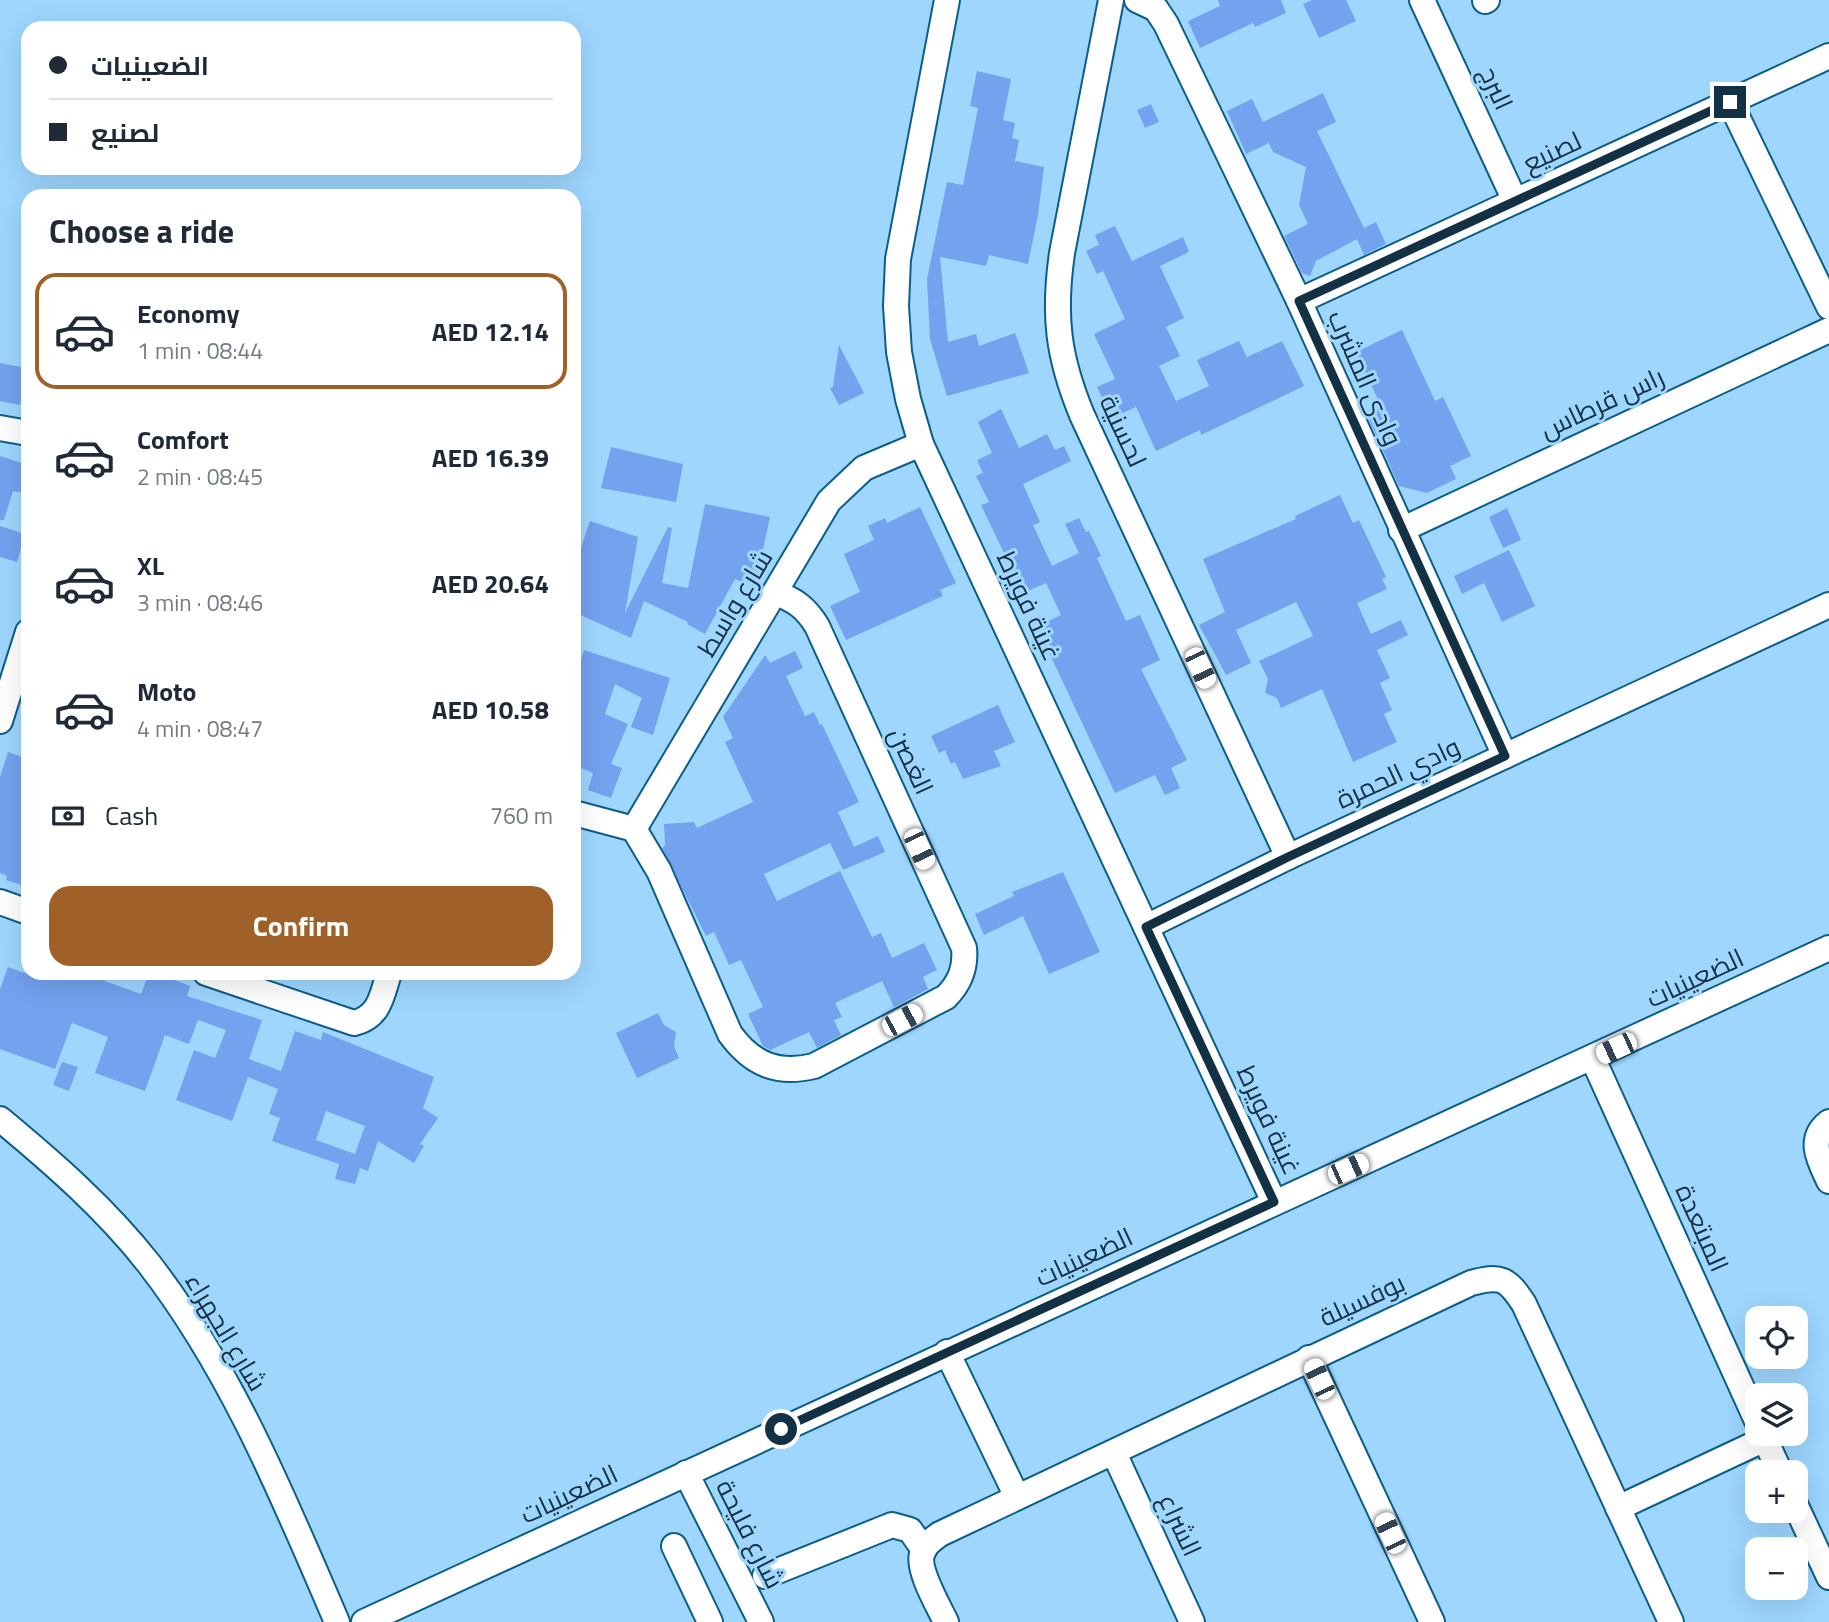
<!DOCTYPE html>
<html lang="en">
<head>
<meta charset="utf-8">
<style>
  :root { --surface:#fff; --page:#f2f2f3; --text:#1f2937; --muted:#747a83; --line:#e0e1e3; --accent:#a06128 }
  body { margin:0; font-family:"Titillium Web",Cairo,sans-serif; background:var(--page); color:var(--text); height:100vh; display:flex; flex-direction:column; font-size:26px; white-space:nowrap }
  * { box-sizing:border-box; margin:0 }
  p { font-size:23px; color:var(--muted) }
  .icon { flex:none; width:38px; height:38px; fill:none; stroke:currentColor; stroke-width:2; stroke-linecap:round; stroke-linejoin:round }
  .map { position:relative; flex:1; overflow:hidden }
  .details { position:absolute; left:21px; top:189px; width:560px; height:791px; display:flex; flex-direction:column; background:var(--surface); border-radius:21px; box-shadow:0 7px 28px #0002 }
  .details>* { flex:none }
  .hud { position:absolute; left:21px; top:21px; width:560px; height:154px; border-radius:21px; box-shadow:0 7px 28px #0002; display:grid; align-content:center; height:154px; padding:0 28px; background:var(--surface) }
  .fabs { position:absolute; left:1745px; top:1306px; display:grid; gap:14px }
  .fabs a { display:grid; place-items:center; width:63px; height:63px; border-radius:14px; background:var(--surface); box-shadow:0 7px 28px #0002; font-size:35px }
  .end { position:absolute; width:32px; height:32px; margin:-16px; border:9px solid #133144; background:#fff; box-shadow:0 0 0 4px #fff }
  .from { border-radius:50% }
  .car { position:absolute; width:21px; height:42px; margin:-21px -10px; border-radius:9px; box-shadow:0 0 5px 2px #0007; background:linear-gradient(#fff 24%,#345 0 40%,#fff 0 76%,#345 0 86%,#fff 0) }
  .hud b { display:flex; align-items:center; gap:24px; height:66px; font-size:26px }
  .hud b+b { border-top:2px solid var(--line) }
  .hud i { width:18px; height:18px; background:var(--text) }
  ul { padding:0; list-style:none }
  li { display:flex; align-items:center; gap:21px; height:116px; margin:0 14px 10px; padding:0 14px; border:4px solid transparent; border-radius:21px }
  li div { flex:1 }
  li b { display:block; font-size:26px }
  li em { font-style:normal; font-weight:700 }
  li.current { border-color:var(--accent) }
  li>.icon { width:63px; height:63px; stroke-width:1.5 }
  h2 { padding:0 28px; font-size:32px; line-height:84px }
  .pay { display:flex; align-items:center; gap:18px; height:77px; padding:0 28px; font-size:26px }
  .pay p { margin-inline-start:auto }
  .primary-button { display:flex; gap:14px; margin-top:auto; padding:14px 28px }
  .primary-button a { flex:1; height:80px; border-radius:21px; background:var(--accent); color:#fff; font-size:28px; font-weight:700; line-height:80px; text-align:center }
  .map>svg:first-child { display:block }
  .building { fill:#73a2ef; fill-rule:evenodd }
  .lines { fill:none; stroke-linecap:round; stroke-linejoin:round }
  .minor-casing { stroke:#0b5e8a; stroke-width:28 }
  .minor { stroke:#fff; stroke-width:24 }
  .route { stroke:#133144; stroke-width:9 }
  .labels { text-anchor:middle; stroke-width:6; stroke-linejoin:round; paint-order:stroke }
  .street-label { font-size:26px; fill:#133144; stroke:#9ed6fe }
</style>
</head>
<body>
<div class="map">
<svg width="1829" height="1622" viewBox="0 0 1829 1622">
  <rect width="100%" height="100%" fill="#9ed6fe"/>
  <g class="building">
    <path d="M1218,0h63l5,13 -31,14 -2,-4 -53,25 -12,-27 32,-15z"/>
    <path d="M1312,0h34l10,21 -37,17 -16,-34z"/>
    <path d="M977,71l34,8 -8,41 12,3 -3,15 7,2 -4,21 29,6 -6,48 -10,49 -39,-9 -3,11 -46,-9 8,85 28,-8 3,12 36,-13 14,40 -82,23 -17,-57 -3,-60 20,-97 16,3 15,-77 -8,-2z"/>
    <path d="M1323,93l13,29 -19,9 47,97 12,-6 10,22 -22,11 -7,-16 -41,22 -6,15 -8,-3 -18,-37 24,-12 -9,-19 7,-38 -33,-15 -4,-9 -23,11 -19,-43 25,-12 11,23z"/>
    <path d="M1151,104l8,18 -14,6 -8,-18z"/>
    <path d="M1115,226l17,35 51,-24 6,15 -29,14 24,52 -18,9 14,29 -21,10 17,35 33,-15 -12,-26 42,-19 8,16 35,-16 22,45 -103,49 -1,-5 -44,21 -20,-44 -24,11 -15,-31 18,-8 -21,-45 31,-15 -22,-48 -6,3 -11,-23 13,-6 -4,-10z"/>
    <path d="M1402,330l33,71 8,-4 28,59 -21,10 6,13 -29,14 -28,-7 -33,-73 15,-7 -25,-54z"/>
    <path d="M839,345l25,48 -25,12 -9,-17 3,-1z"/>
    <path d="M0,363l27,5 -7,37 -20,-4z"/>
    <path d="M1001,409l18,39 28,-14 8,16 9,-4 7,15 -48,23 17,38 -7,3 19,41 27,-13 -14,-29 14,-6 7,14 3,-1 12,25 -4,2 29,63 14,-6 20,45 -19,9 46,91 -16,8 9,20 -15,7 -10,-20 -40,18 -69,-147 3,-1 -9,-20 21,-10 -15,-32 -23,10 -42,-88 8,-3 -13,-26 7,-3 -6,-13 15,-7 -14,-31z"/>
    <path d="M611,447l72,17 -7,38 -75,-14z"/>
    <path d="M0,456l28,9v29l-15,-3 -9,29h-4z"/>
    <path d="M1340,495l13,28 6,-3 27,57 -4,2 5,10 -30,14 14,31 30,-14 7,15 -31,15 13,28 -10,5 12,27 -8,4 13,28 -44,20 -31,-73 -41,19 -4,-10 -12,-5 3,-14 -9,-18 54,-25 -17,-34 -60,28 15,33 -25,12 -27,-50 26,-13 -22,-53 93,-40 -1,-3z"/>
    <path d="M705,504l65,13 -10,47 4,2 -8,15 -11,-5 -3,6 -7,-3 -30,55 -18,-10 1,-2 -44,-21 -13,37 -57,-26v-55l3,2 13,-38 48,16 -13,76 43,-86 4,1 -10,55 26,5z"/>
    <path d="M920,507l36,76 -16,7 3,6 -97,44 -16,-34 30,-14 -16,-38 30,-14 -6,-14 17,-8 2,5z"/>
    <path d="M1507,508l14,32 -18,8 -14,-31z"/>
    <path d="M0,526l25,8 -8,28 -17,-5z"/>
    <path d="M1509,550l26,56 -33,16 -18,-39 -22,11 -8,-18z"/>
    <path d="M584,650l86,28 -17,57 -22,-8 11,-29 -27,-14 -10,30 23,10 -17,40 11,4 -11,30 -23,-8 5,-17 -19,-8v-85z"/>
    <path d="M795,651l8,17 -17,8 19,40 9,-4 6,13 2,-1 37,78 -21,10 16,35 24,-11 7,16 -42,18 -13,-27 -66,31 13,27 63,-30 32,66 9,-4 11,25 32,-15 13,27 -14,7 5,12 -34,18 -12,-26 -47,22 7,14 -8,3 7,15 -24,13 -8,-16 -39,18 -7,-4 -15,-32 15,-7 -22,-47 -12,5 -15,-33 -8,4 -44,-88 3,-2 -1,-22 30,-2 3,6 56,-26 -28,-60 8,-4 -10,-21 42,-62 5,8z"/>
    <path d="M998,705l17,37 -21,9 7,15 -38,13 -8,-17 -4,2 -6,-14 -6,3 -8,-17z"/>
    <path d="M8,752l20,7v128l-22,-7 1,-4 -7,-3v-96z"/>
    <path d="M1063,872l37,80 -51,22 -26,-58 -39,19 -9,-21 39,-18 -2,-4z"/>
    <path d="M8,967l17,6h83l-3,8 36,13 8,-21h19l-1,4 23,9 -3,10 75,24 -13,39 32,12 14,-40 26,9 2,-8 111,45 -11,31 15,10 -18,26 4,2 -10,17 -36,-22 -10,30 -8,-3 -5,16 -20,-5 4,-15 -67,-23 8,-23 -11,-4 9,-25 -30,-12 -16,44 -56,-21 18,-50 21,8 11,-28 -28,-10 -9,24 -24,-9 -20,56 -50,-18 13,-36 -36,-14 -17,46 -55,-20v-60zM326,1111l39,15 -10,28 -39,-14z"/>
    <path d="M658,1013l6,12 12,7 -2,14 5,12 -42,20 -21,-45z"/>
    <path d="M62,1062l16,5 -9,24 -16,-6z"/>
  </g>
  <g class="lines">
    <defs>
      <g id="minor">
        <path d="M947,0l-49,259 -2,47 3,46 9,47 13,45 353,758"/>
        <path d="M1111,0l-49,253c-9,63 -4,104 20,162l206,442"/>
        <path d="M1137,0l19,9 10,15 133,277 206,455"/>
        <path d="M1422,0l93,201"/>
        <path d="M1485,1l2,-1"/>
        <path d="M1730,102l99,205"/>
        <path d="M1299,301l530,-245"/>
        <path d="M0,428l28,5"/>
        <path d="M1401,530l428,-200"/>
        <path d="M0,721l28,-89"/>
        <path d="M574,813l60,16"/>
        <path d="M634,829l25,42 71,163c22,30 47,41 84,32l132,-69c14,-14 20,-29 18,-49l-147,-322c-11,-18 -22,-26 -41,-33"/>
        <path d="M634,829l195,-328 35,-33 57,-24"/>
        <path d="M0,902l28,10"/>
        <path d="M1146,927l142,-70 541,-252"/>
        <path d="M206,973l148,50c26,-6 28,-28 35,-50"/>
        <path d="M1593,1059l164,362"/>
        <path d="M0,1119c53,44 106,90 149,145 83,107 135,235 188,358"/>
        <path d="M1829,1122c-22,17 -10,38 0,59"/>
        <path d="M947,1352l70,145"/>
        <path d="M1309,1358l123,264"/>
        <path d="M1762,1433l18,39"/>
        <path d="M1114,1453l78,169"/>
        <path d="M686,1473l75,149"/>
        <path d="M1796,1506l33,71"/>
        <path d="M1618,1508l147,-69"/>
        <path d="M674,1546l36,76"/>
        <path d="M765,1576l127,-51 18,5 14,20"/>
        <path d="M364,1622l1465,-674"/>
        <path d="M946,1622c-7,-15 -29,-52 -24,-68 2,-9 11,-15 18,-20l531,-251c30,-8 36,-5 53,21l147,318"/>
      </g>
    </defs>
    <use href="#minor" class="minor-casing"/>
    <use href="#minor" class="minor"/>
  </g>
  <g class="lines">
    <path class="route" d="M781,1429l493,-227 -128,-275 142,-70 217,-101 -206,-455 431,-199"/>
  </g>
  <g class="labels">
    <g class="street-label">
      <text transform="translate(1496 88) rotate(65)" y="9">البرج</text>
      <text transform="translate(1552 152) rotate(-25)" y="9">لصنيع</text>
      <text transform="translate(1365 378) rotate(66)" y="9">وادى المشرب</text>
      <text transform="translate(1602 403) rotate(-25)" y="9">راس قرطاس</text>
      <text transform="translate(1123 431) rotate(65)" y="9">لحسنية</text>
      <text transform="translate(735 603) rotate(-59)" y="9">شارع واسط</text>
      <text transform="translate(1029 606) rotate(65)" y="9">غينة فويرط</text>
      <text transform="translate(911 761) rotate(65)" y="9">الغصن</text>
      <text transform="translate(1398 773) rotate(-25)" y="9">وادي الحمرة</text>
      <text transform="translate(1695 978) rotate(-25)" y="9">الضعينيات</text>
      <text transform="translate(1269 1120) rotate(65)" y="9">غينة فويرط</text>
      <text transform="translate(1702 1228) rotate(66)" y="9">المبتعدة</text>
      <text transform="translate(1084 1257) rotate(-25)" y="9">الضعينيات</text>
      <text transform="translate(1362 1300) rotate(-25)" y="9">بوفسيلة</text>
      <text transform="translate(226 1332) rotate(59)" y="9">شارع الجهراء</text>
      <text transform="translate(569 1494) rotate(-25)" y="9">الضعينيات</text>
      <text transform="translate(1180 1525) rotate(65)" y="9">الشراع</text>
      <text transform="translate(750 1534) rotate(63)" y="9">شارع فليحة</text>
    </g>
  </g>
</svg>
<div class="fabs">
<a><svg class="icon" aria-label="locate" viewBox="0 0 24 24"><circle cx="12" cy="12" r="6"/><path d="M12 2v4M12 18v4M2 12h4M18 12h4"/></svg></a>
<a><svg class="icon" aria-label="layers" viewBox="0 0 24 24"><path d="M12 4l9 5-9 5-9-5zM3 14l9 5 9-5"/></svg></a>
<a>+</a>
<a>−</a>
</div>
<i class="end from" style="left:781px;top:1429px"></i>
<i class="end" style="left:1730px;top:102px"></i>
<i class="car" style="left:1200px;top:668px;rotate:155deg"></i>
<i class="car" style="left:919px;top:849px;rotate:155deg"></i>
<i class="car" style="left:902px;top:1020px;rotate:62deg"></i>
<i class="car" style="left:1616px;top:1048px;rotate:245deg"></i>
<i class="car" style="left:1348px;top:1169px;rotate:66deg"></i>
<i class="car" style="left:1319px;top:1379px;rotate:335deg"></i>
<i class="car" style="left:1390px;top:1533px;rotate:335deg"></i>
<div class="hud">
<b><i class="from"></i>الضعينيات</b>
<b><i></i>لصنيع</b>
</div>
<section class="details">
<h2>Choose a ride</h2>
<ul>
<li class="current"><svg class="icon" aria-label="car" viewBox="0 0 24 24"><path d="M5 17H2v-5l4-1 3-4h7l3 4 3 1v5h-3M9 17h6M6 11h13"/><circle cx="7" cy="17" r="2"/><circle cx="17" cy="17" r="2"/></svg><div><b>Economy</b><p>1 min · 08:44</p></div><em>AED 12.14</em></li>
<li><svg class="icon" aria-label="car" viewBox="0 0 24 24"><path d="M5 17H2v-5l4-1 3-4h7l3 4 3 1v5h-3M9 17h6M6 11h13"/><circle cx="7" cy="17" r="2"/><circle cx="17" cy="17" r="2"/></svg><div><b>Comfort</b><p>2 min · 08:45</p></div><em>AED 16.39</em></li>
<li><svg class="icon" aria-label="car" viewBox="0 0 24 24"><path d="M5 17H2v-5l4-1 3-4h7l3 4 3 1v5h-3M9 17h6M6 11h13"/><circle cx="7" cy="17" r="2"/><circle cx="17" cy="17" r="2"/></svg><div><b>XL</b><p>3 min · 08:46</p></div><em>AED 20.64</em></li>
<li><svg class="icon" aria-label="car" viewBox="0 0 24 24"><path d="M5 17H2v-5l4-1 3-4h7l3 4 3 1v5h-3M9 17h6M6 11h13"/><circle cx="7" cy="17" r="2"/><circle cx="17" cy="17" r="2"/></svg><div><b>Moto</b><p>4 min · 08:47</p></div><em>AED 10.58</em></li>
</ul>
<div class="pay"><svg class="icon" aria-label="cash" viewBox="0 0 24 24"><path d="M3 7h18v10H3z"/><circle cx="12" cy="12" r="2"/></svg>Cash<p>760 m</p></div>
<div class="primary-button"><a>Confirm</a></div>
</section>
</div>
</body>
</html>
